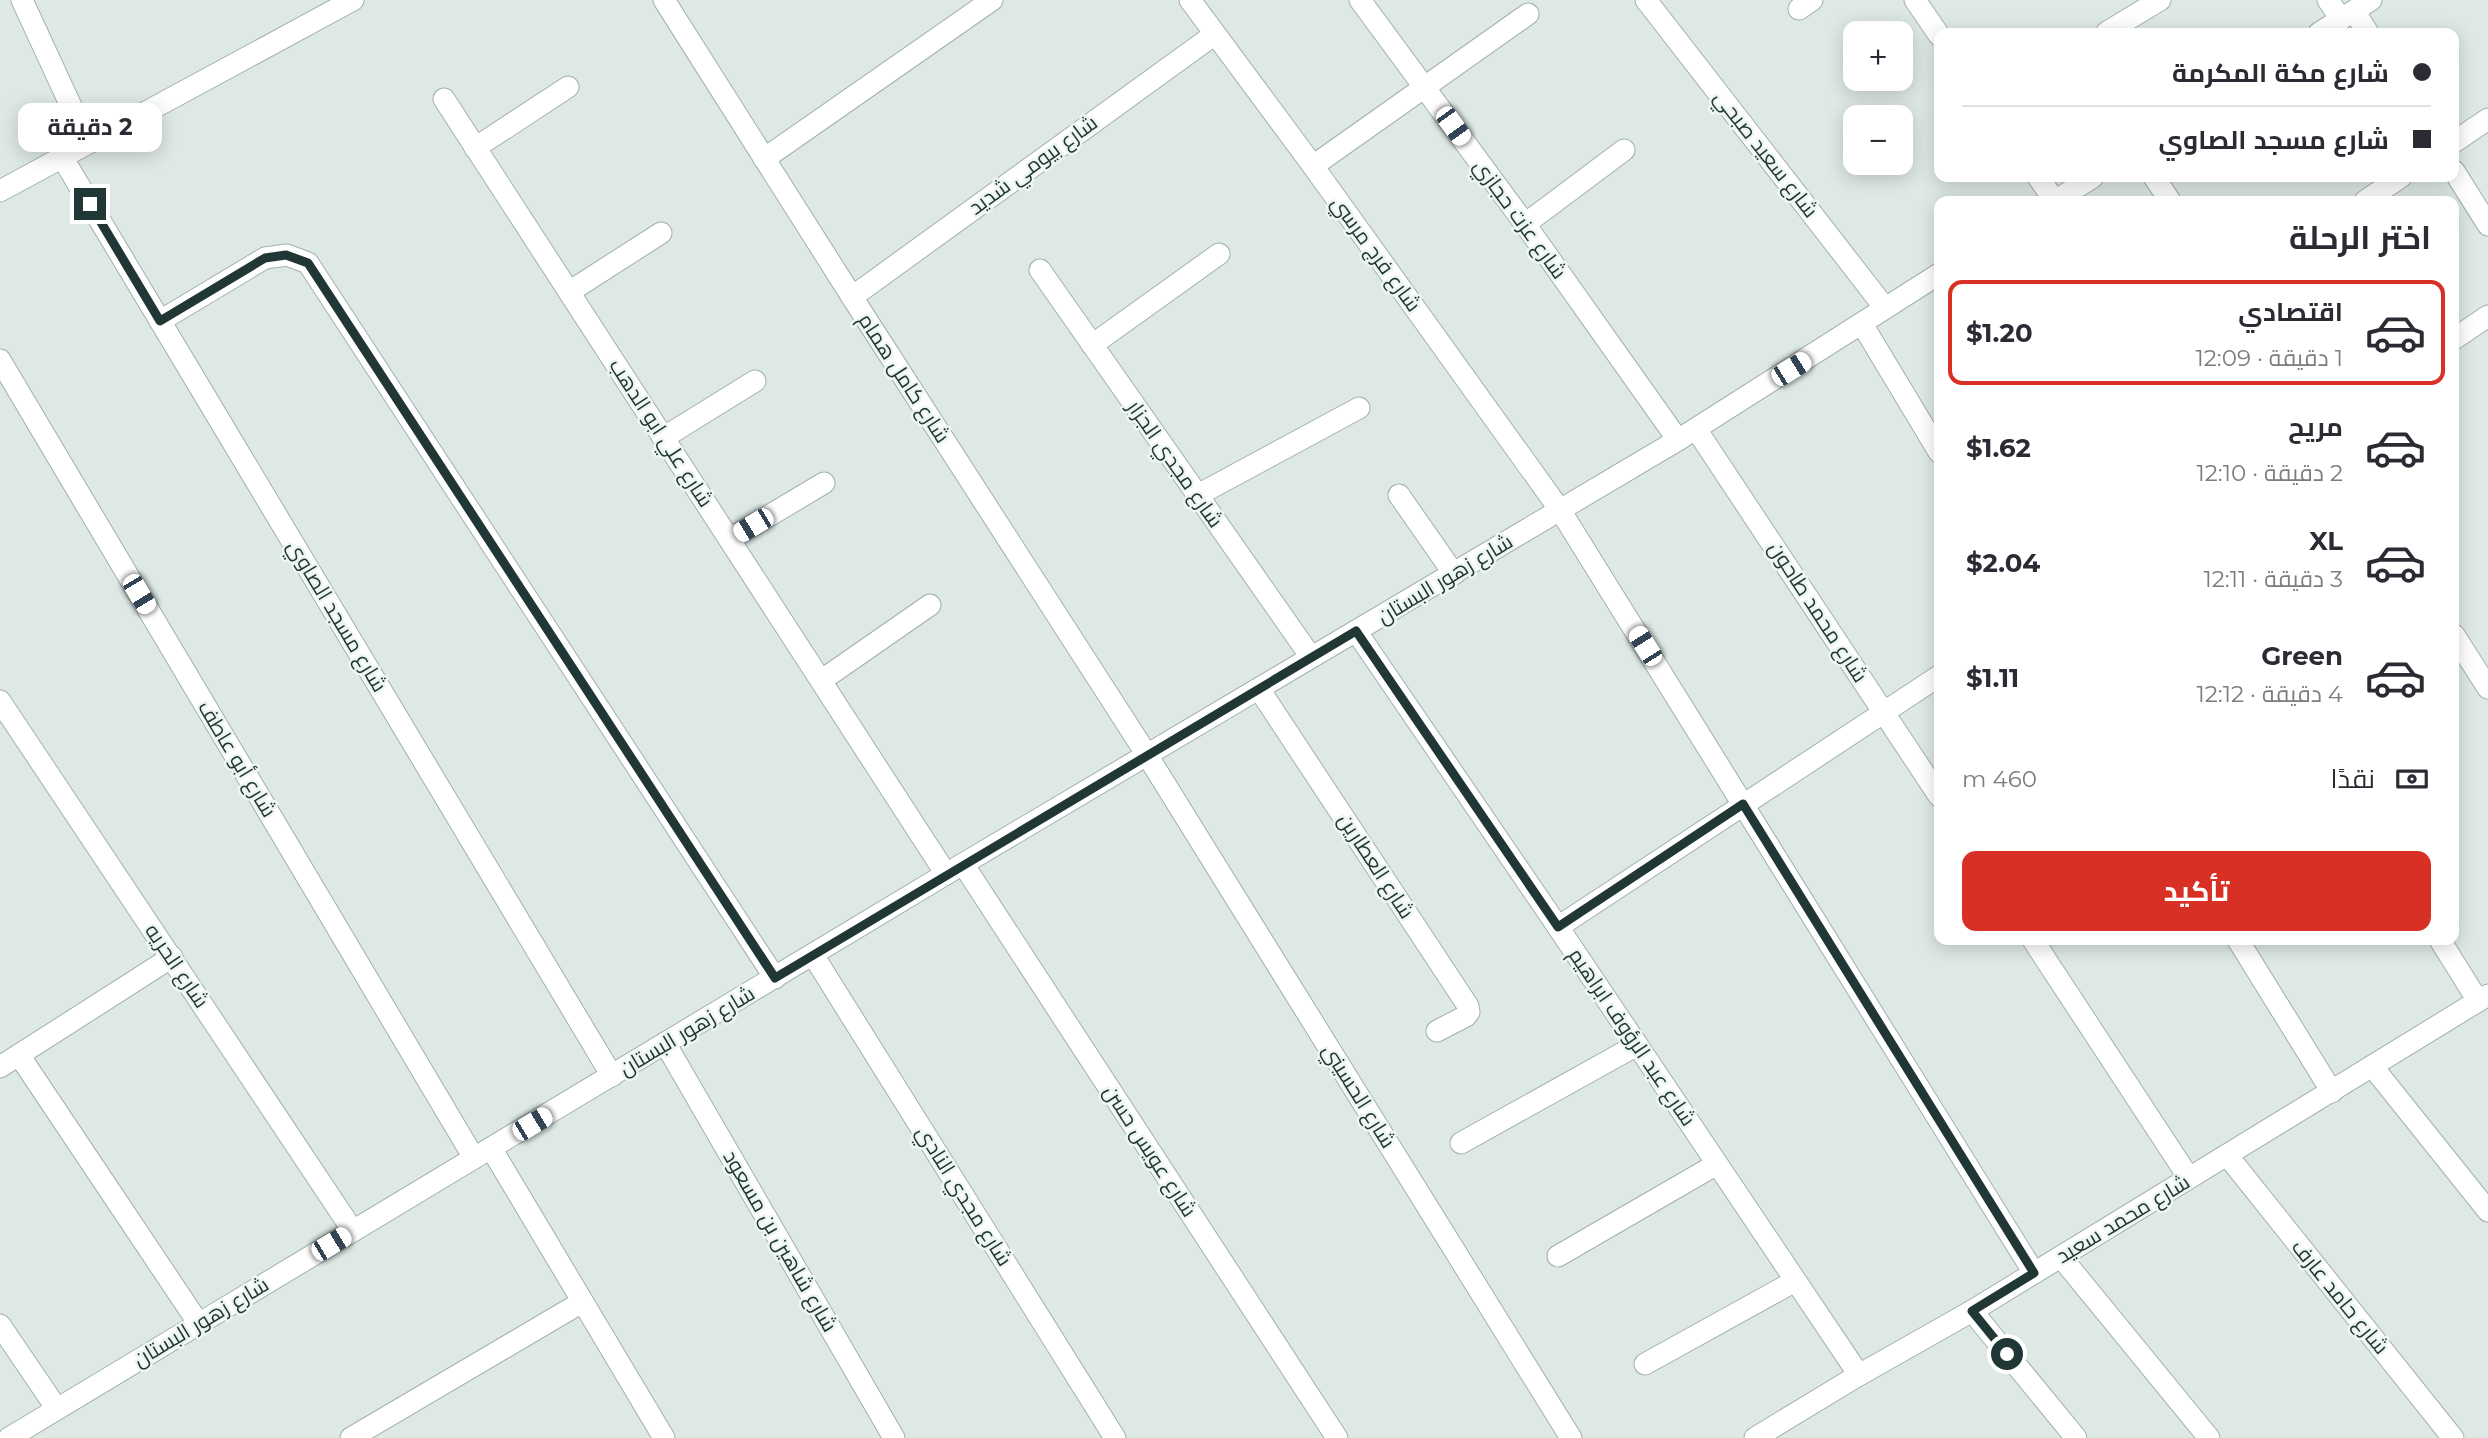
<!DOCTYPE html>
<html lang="ar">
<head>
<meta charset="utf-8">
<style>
  :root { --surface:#fff; --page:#f2f2f3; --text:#2b2b33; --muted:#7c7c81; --line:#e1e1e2; --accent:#d93025 }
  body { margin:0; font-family:Montserrat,Cairo,sans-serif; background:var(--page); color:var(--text); direction:rtl; height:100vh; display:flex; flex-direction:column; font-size:26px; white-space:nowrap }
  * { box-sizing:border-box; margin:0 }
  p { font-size:23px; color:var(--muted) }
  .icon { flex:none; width:38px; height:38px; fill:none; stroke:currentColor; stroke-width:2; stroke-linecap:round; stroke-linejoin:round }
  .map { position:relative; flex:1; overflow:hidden; direction:ltr }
  .details { position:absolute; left:1934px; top:196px; width:525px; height:749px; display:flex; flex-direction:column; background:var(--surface); border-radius:14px; box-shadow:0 4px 18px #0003; direction:rtl }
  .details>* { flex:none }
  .top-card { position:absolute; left:1934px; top:28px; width:525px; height:154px; border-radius:14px; box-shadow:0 4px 18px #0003; direction:rtl; display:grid; align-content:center; height:154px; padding:0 28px; background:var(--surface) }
  .buttons { position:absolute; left:1843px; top:21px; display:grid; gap:14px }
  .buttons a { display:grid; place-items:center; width:70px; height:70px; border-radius:14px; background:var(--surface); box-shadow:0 4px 18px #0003; font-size:35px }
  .end { position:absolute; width:32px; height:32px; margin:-16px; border:9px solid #213735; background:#fff; box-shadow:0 0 0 4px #fff }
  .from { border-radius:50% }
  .bubble { position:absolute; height:49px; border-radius:14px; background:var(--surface); box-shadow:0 4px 18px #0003; font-size:23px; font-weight:700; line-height:49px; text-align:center; direction:rtl }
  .car { position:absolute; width:21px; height:42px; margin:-21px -10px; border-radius:9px; box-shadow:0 0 5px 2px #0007; background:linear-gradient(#fff 24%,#345 0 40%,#fff 0 76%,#345 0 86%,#fff 0) }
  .top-card b { display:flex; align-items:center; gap:24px; height:66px; font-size:26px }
  .top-card b+b { border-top:2px solid var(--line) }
  .top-card i { width:18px; height:18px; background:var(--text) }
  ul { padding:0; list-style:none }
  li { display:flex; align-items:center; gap:21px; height:105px; margin:0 14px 10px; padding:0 14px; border:4px solid transparent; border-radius:14px }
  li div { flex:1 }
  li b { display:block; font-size:26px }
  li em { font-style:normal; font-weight:700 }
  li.on { border-color:var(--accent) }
  li>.icon { width:63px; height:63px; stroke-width:1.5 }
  h2 { padding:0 28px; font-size:32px; line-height:84px }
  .pay { display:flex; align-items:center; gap:18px; height:77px; padding:0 28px; font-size:26px }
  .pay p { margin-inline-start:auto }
  .action { display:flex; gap:14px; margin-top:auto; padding:14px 28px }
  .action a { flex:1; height:80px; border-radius:14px; background:var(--accent); color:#fff; font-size:28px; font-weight:700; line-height:80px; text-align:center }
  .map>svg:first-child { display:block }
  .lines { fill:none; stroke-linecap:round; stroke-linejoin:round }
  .minor-casing { stroke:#a2b0ad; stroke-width:23 }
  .minor { stroke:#fff; stroke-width:21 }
  .route { stroke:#213735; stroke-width:9 }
  .labels { text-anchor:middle; stroke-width:5; stroke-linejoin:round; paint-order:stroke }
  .street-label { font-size:21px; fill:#213735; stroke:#eef6f3 }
</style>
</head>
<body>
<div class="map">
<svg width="2488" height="1438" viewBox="0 0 2488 1438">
  <rect width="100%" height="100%" fill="#dee9e6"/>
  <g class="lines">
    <defs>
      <g id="minor">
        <path d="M22,0l66,143"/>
        <path d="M664,0l188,297 295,458 424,683"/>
        <path d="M1190,0l123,166 247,344 474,763"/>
        <path d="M1360,0l165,224 153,216"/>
        <path d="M1646,0l239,308"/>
        <path d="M1915,0l24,35"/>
        <path d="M2328,0l13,19"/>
        <path d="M1799,9l13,-9"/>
        <path d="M2354,11l14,22"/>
        <path d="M2107,32l53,-32"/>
        <path d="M2319,33l52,-33"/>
        <path d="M444,99l502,775"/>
        <path d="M2454,142l34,-23"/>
        <path d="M475,148l93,-61"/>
        <path d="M62,157l550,919"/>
        <path d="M764,159l228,-159"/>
        <path d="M1313,166l215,-152"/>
        <path d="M2454,171l34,54"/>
        <path d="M2038,177l17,24"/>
        <path d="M2154,177l16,24"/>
        <path d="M0,191l353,-191"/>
        <path d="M2055,201l38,-24"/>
        <path d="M2365,201l36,-24"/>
        <path d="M1525,224l99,-74"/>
        <path d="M1040,270l271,387"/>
        <path d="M569,292l92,-59"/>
        <path d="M852,297l363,-263"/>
        <path d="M160,321l105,-63 22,-3 21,8 467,715"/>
        <path d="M1862,324l77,128"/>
        <path d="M2454,339l34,-23"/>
        <path d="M1092,345l127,-91"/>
        <path d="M0,360l474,798"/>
        <path d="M1696,429l243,367"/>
        <path d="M663,438l92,-57"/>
        <path d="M1399,495l55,79"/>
        <path d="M1196,496l163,-88"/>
        <path d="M730,539l94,-56"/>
        <path d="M1356,631l202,296 301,448"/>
        <path d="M2454,635l34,53"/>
        <path d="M822,680l108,-75"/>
        <path d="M1259,689l209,317 1,6 -3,4 -29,15"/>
        <path d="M0,701l353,530"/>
        <path d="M963,864l374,574"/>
        <path d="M1558,927l381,-251"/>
        <path d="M2033,940l156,238"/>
        <path d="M2238,940l94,152"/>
        <path d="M2440,940l38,61"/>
        <path d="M813,955l302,483"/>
        <path d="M665,1043l229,395"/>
        <path d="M19,1055l180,269"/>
        <path d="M2372,1066l116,145"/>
        <path d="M0,1067l172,-110"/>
        <path d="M1461,1143l176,-98"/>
        <path d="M491,1148l173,290"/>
        <path d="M2227,1155l226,283"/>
        <path d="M1558,1256l159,-92"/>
        <path d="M2061,1257l148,181"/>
        <path d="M1972,1311l104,127"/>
        <path d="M0,1325l57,84"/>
        <path d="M1645,1364l150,-83"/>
        <path d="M9,1438l937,-564 732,-434 261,-166"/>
        <path d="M351,1438l231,-136"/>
        <path d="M1755,1438l104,-63 113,-64 516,-316"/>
      </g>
    </defs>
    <use href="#minor" class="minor-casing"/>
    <use href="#minor" class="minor"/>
  </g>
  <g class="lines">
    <path class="route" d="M90,204l70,117 105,-63 21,-3 22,8 467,715 581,-347 202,296 185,-123 291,469 -62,38 35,43"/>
  </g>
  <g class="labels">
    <g class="street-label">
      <text transform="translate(1766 154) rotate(52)" y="7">شارع سعيد صبحي</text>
      <text transform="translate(1033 165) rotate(-36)" y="7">شارع بيومي شديد</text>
      <text transform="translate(1520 219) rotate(54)" y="7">شارع عزت حجازي</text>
      <text transform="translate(1376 254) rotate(54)" y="7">شارع فرج مرسي</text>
      <text transform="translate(904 378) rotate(57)" y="7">شارع كامل همام</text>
      <text transform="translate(661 433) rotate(57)" y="7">شارع علي ابو الدهب</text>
      <text transform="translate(1175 464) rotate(55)" y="7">شارع مجدي الجزار</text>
      <text transform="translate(1445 579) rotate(-31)" y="7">شارع زهور البستان</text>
      <text transform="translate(1818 612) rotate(57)" y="7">شارع محمد طاحون</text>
      <text transform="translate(337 616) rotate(59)" y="7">شارع مسجد الصاوي</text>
      <text transform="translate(237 759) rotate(59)" y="7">شارع أبو عاطف</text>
      <text transform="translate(1376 866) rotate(57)" y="7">شارع العطارين</text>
      <text transform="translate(177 966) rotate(56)" y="7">شارع الحريه</text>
      <text transform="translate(687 1031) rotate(-31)" y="7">شارع زهور البستان</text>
      <text transform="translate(1632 1037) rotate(56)" y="7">شارع عبد الرؤوف ابراهيم</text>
      <text transform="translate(1359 1096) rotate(58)" y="7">شارع الحسيني</text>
      <text transform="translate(1150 1151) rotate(57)" y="7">شارع عويس حسن</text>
      <text transform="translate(964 1196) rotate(58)" y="7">شارع مجدي النادي</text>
      <text transform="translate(2123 1219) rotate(-31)" y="7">شارع محمد سعيد</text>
      <text transform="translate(780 1241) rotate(60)" y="7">شارع شاهين بن مسعود</text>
      <text transform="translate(2340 1297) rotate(51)" y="7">شارع حامد عارف</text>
      <text transform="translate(201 1322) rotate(-31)" y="7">شارع زهور البستان</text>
    </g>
  </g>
</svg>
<div class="buttons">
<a>+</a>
<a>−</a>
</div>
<i class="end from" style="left:2007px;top:1354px"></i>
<i class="end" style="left:90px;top:204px"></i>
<div class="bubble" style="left:18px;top:103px;width:144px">2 دقيقة</div>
<i class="car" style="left:1453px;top:126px;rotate:144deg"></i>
<i class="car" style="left:1791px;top:369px;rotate:58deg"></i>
<i class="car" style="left:753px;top:525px;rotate:239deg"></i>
<i class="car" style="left:139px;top:594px;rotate:149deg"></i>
<i class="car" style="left:1645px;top:646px;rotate:328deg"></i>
<i class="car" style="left:532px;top:1124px;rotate:59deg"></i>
<i class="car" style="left:331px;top:1244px;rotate:59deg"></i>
<div class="top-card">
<b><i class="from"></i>شارع مكة المكرمة</b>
<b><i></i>شارع مسجد الصاوي</b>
</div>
<section class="details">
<h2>اختر الرحلة</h2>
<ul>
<li class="on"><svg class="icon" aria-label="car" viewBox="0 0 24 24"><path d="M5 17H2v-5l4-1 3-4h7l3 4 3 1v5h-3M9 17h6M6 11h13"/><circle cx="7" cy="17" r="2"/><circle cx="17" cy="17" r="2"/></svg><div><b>اقتصادي</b><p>1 دقيقة · 12:09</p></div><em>$1.20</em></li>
<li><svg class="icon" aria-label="car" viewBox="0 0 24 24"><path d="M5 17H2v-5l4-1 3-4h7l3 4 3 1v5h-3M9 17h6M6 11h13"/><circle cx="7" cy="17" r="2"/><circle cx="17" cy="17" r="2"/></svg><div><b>مريح</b><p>2 دقيقة · 12:10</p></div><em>$1.62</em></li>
<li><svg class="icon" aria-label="car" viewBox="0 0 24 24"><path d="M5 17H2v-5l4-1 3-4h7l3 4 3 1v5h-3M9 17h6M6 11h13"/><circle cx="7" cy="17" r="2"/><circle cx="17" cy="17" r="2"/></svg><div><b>XL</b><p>3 دقيقة · 12:11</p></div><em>$2.04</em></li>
<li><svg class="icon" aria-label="car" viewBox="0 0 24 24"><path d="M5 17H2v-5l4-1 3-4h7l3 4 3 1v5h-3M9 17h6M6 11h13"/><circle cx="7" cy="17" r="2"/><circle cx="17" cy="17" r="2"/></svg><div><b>Green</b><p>4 دقيقة · 12:12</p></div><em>$1.11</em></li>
</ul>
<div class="pay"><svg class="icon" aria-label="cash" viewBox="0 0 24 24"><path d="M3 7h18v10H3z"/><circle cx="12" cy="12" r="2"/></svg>نقدًا<p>460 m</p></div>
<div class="action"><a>تأكيد</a></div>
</section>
</div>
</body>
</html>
